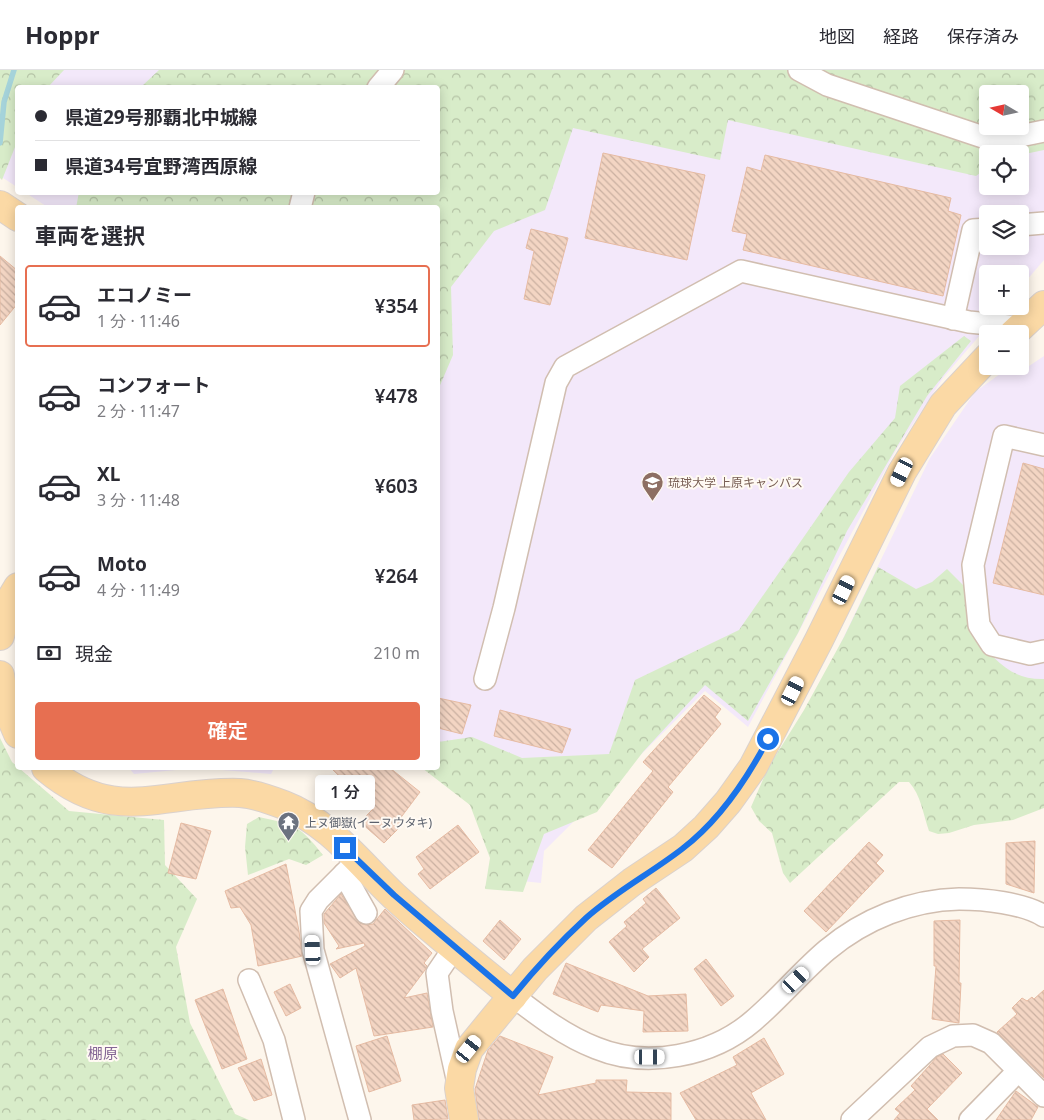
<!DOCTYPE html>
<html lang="ja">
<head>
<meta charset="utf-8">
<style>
  :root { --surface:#fff; --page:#f2f2f3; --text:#2b2b33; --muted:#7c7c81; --line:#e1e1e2; --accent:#e76f51 }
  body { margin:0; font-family:"Noto Sans","Noto Sans JP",sans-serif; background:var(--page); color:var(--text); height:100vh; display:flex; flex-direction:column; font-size:19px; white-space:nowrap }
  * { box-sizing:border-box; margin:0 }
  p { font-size:16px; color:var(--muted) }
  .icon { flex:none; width:28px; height:28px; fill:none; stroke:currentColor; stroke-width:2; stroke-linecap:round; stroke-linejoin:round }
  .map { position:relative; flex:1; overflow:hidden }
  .details { position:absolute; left:15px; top:135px; width:425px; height:565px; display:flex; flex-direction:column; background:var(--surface); border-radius:5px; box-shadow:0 2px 12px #0003 }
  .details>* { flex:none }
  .guide { position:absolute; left:15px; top:15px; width:425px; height:110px; border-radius:5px; box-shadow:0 2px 12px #0003; display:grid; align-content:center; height:110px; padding:0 20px; background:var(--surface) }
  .needle { width:32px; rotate:279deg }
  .controls { position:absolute; left:979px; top:15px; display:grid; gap:10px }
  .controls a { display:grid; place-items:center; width:50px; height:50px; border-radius:5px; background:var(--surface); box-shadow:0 2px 12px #0003; font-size:25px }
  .end { position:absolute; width:22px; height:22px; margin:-11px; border:6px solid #1a73e8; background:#fff; box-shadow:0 0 0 2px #fff }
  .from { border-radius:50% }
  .bubble { position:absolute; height:35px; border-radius:5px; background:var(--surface); box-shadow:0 2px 12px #0003; font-size:16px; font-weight:600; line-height:35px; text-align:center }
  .car { position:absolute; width:15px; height:30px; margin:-15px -8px; border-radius:6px; box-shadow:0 0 4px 1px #0007; background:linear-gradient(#fff 24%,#345 0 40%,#fff 0 76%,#345 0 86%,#fff 0) }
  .guide b { display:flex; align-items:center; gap:18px; height:48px; font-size:19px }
  .guide b+b { border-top:1px solid var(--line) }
  .guide i { width:12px; height:12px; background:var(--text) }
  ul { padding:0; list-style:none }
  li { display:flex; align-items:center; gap:15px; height:82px; margin:0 10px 8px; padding:0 10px; border:2px solid transparent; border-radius:5px }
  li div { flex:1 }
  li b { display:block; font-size:19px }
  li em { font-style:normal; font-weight:600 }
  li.current { border-color:var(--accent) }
  li>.icon { width:45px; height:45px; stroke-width:1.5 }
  h2 { padding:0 20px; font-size:22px; line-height:60px }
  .pay { display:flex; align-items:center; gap:12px; height:55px; padding:0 20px; font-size:19px }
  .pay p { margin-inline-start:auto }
  .primary-button { display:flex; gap:10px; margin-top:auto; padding:10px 20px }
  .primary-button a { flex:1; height:58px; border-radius:5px; background:var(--accent); color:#fff; font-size:20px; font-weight:600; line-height:58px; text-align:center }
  header { display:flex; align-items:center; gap:30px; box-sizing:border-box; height:70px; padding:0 25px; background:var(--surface); border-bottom:1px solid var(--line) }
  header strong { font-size:24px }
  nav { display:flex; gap:28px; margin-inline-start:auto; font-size:18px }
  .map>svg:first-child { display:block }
  .education { fill:#f3e8fa; fill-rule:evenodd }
  .forest { fill:url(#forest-crowns); fill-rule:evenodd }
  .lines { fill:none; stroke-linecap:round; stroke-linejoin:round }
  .stream { stroke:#a5d3da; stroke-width:5.5 }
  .building { fill:url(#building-back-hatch); stroke:#e6bba3 }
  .minor-casing { stroke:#d1beb0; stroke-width:24 }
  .major-casing { stroke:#dad1cd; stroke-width:30 }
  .minor { stroke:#fff; stroke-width:21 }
  .major { stroke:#fbd9a5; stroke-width:28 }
  .route { stroke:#1a73e8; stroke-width:6 }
  .labels { text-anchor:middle; stroke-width:4; stroke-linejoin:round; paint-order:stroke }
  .education-label { font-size:12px; fill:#785e54; stroke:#fffaf3; text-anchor:start }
  .worship-label { font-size:12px; fill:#5b616d; stroke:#fffaf3; text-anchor:start }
  .quarter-label { font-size:15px; fill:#846695; stroke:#fffaf3 }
</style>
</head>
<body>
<header>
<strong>Hoppr</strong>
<nav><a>地図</a><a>経路</a><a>保存済み</a></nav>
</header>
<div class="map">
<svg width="1044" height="1050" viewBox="0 0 1044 1050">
  <defs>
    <pattern id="forest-crowns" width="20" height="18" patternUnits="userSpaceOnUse" patternTransform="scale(1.25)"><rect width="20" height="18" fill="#d8ecc9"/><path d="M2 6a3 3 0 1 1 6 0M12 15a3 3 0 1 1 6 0" fill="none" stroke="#b4c2a5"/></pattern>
    <pattern id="building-back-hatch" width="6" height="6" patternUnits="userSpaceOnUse" patternTransform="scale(1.25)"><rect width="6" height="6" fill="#f3d5c3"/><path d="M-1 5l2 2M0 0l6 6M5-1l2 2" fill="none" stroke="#cab0a1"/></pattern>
  </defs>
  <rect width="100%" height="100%" fill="#fdf6ec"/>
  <g class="education">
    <path d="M0,0h1044v190l-24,28v-14h-32v32h17l-62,72 -47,72 -148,277 -43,-36 -161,160 -3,32 -48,-5 -6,-65 -49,-61v-544h-389l-23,-15 412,-1v-104h-420l-1,99 -17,-11zM988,24h32v32h-32zM988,84h32v32h-32zM988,144h32v32h-32z"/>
    <path d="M1044,286v436l-128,-22 -153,34 167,-346 45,-66 36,-26h9v-6l6,8z"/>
    <path d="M129,698h145l-3,6 -74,-6 -63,6z"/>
  </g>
  <g class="forest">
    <path d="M0,0h64l-16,17 -30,1 -1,54 -15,38 -2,-2z"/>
    <path d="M159,0h885v80l-24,5 -32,-1 -1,14 -11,8 -248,-56 -8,40 -147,-32 -28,82 -51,21 -43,56 2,68 -15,35v-182h-362l3,-16h359v-104l-297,-1zM988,24h32v32h-32z"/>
    <path d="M964,266l7,5 -44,55 -80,135 -49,102 -50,88 -43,-36 -62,67 -46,60 -53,22 -21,58 -38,-3 5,-31 -20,-53 -48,-37h16v-26l34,-5 50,21 87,-4 26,-74 104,-50 110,-158 46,-54 5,-32z"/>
    <path d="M878,497l38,22 16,-7 15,-13 24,24 1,42c23,23 37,45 72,44v129l-31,12 -39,5 -25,8 -11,1 -9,-3c-6,-17 -8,-36 -20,-49h-10l-109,101 -7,-10 -11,-40 -13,-12 -8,-14 17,-39 36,-58 40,-73z"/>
    <path d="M0,668l12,24 57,49 95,9 1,45 32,34 -21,48 14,76 45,91 14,6h-249z"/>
    <path d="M259,747c37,8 41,9 64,38l-17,10 -17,-6 -41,16 -3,-28 2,-23z"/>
  </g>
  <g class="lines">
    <path class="stream" d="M0,73l4,-41 10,-32"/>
  </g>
  <g class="building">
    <path d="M603,83l102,22 -18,85 -102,-22z"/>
    <path d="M765,85l186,43 -3,13 13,4 -18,81 -200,-46 4,-16 -15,-3 15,-64 14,4z"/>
    <path d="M531,159l37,9 -18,67 -26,-6 10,-48 -8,-3z"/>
    <path d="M0,186l18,15v32l-18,22z"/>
    <path d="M1023,393l21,6v126l-51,-12z"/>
    <path d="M704,625l17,14 -6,8 6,7 -53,63 5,5 -61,76 -24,-18 65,-79 -10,-9z"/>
    <path d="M438,628l33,7 -9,29 -24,-6z"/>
    <path d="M500,640l71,19 -9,24 -68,-17z"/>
    <path d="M331,698h59l30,24 -21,28 4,4 -19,19 -24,-21 13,-13z"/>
    <path d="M181,753l30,8 -15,48 -28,-6z"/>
    <path d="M458,755l21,27 -49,37 -12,-15 6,-5 -8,-12z"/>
    <path d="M1035,771l-1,52 -28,-9v-41z"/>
    <path d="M869,772l14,13 -7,8 8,8 -58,61 -22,-21z"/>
    <path d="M286,794l13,67 3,25 -44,10 -7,-41 -11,-18 -9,1 -6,-17z"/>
    <path d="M656,818l24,30 -38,31 7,8 -15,15 -25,-30 18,-16 -3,-4 22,-19 -3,-4z"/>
    <path d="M341,824l18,29 7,2 7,-1 12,-15 47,44 -8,10 3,3 -2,4 -21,28 23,-5 6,34 -59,9 -18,-68 -16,10 -10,-14 35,-18 -1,-3 -28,6 3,-3 -15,-23v-9z"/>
    <path d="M500,850l21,19 -17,21 -21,-19z"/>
    <path d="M960,850l-1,63h2l-2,40 -27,-4 4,-53h-2v-45z"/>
    <path d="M706,889l28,37 -13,10 -27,-37z"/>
    <path d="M566,893l82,33 38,-2 2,37 -45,1 1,-21 -43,-6 -3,7 -45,-18z"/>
    <path d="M290,914l11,24 -15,8 -12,-24z"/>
    <path d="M223,919l24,70 -25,10 -27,-69z"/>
    <path d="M1044,920v88l-47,-46 20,-18 -5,-6 10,-10 5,3 5,-4 2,2z"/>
    <path d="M387,966l14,45 -32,11 -13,-46z"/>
    <path d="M500,966l53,21 -15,38 58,-12v-3h31l-1,12 45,1v27h-192l-4,-31 13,-39z"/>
    <path d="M764,968l20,36 -33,19 15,27h-70l-16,-27 57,-28 -4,-8z"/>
    <path d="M943,984l19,19 -35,36 11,11h-44l6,-7 -5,-4 20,-19 -4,-4 26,-29z"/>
    <path d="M261,989l11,36 -18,6 -16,-33z"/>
    <path d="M1016,1021l22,16 -7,13h-35z"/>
    <path d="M445,1030l3,19 -34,1 -2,-15z"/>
  </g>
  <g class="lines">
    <defs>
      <g id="minor">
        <path d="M799,0l28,15 168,56 49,-10"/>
        <path d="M378,18l15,-18"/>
        <path d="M300,138l4,-16"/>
        <path d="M1020,155l24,-2"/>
        <path d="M953,249l20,-89 15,-1"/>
        <path d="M1044,375l-40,-9 -31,129 6,60 13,20 38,9 14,-3"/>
        <path d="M485,609l19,-71 52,-225 9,-16 176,-96 228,51 52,5"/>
        <path d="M358,790l-40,40 -7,11 2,39 47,170"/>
        <path d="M344,804l22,39"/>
        <path d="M454,878l-17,25 5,38 16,72"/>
        <path d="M249,910l25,60 20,80"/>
        <path d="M513,926c26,20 52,40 83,52 51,21 116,8 157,-27 26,-22 48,-49 74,-71 37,-31 84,-50 132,-51 25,0 64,4 85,17"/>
        <path d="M852,1050l78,-73 23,-11 20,-1 18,8 53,53"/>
        <path d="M970,1050l48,-49"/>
      </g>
      <g id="major">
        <path d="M0,135l18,12"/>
        <path d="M1013,264l31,-29"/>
        <path d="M0,566l9,-34 9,-15"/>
        <path d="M0,605l4,26 14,33"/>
        <path d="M46,698c70,59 116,22 194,25 15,1 31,7 44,12 45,17 76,59 110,91 38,35 79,67 119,100"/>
        <path d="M464,1050l-5,-32 3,-19 7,-20 27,-33 39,-47 51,-51 46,-36 51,-34 23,-21 22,-25 25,-35 66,-127 83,-168 41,-67 45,-48"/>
      </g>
    </defs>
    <use href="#minor" class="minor-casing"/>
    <use href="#major" class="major-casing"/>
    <use href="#minor" class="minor"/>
    <use href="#major" class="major"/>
  </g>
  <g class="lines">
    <path class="route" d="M345,778l49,47 119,101c22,-27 47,-54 73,-78 29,-26 65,-45 96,-69 37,-28 65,-70 86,-110"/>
  </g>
  <defs>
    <symbol id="university-pin" viewBox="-11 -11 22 30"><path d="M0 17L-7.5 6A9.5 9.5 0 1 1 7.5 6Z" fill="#8d6e63" stroke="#fffaf3"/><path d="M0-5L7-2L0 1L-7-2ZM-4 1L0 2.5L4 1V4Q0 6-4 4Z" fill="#fff"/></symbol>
    <symbol id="temple-pin" viewBox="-11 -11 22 30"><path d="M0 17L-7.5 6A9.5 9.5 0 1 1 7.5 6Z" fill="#6b7280" stroke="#fffaf3"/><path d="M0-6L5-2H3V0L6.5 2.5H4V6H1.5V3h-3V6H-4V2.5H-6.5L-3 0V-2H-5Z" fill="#fff"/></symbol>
  </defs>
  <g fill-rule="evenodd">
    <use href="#university-pin" x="640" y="400" width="25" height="34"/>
    <use href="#temple-pin" x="276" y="740" width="25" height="34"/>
  </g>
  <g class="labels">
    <g class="education-label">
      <text x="668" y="417">琉球大学 上原キャンパス</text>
    </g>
    <g class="worship-label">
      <text x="305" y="757">上ヌ御嶽(イーヌウタキ)</text>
    </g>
    <g class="quarter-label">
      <text x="103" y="989">棚原</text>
    </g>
  </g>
</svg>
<div class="controls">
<a><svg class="needle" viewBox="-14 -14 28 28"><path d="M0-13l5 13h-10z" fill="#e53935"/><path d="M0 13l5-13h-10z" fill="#7c7c81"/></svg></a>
<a><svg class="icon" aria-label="locate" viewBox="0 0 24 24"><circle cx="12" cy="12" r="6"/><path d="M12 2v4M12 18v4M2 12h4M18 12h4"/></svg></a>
<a><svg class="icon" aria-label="layers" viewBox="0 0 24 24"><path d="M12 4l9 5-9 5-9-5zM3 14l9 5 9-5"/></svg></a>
<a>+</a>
<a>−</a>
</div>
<i class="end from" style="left:768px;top:669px"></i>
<i class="end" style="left:345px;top:778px"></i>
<div class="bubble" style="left:315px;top:705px;width:60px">1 分</div>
<i class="car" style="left:902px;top:402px;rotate:206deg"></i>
<i class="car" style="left:844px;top:520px;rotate:26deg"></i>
<i class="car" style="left:793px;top:621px;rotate:27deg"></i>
<i class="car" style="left:313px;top:880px;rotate:357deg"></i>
<i class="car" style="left:796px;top:910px;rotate:47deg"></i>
<i class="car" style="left:469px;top:979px;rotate:39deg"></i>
<i class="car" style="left:650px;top:987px;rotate:90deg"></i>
<div class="guide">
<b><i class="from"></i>県道29号那覇北中城線</b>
<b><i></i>県道34号宜野湾西原線</b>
</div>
<section class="details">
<h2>車両を選択</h2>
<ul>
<li class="current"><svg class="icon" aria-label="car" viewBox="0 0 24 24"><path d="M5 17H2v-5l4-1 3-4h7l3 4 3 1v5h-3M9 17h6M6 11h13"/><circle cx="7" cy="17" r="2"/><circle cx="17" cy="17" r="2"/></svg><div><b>エコノミー</b><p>1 分 · 11:46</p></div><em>¥354</em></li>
<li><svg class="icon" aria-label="car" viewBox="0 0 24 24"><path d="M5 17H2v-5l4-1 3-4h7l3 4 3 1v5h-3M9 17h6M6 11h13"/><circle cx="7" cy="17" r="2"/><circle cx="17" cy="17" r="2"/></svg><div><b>コンフォート</b><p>2 分 · 11:47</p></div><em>¥478</em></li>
<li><svg class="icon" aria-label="car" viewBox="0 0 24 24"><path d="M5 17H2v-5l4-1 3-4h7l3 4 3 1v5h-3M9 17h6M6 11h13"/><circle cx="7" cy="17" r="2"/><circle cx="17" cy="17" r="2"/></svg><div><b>XL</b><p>3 分 · 11:48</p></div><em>¥603</em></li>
<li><svg class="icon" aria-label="car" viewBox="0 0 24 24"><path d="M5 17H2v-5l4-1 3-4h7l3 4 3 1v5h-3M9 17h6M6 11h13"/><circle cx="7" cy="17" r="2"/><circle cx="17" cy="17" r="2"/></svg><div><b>Moto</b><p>4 分 · 11:49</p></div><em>¥264</em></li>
</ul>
<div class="pay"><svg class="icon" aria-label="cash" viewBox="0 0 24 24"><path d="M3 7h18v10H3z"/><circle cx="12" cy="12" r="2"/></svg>現金<p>210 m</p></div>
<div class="primary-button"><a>確定</a></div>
</section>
</div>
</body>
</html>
